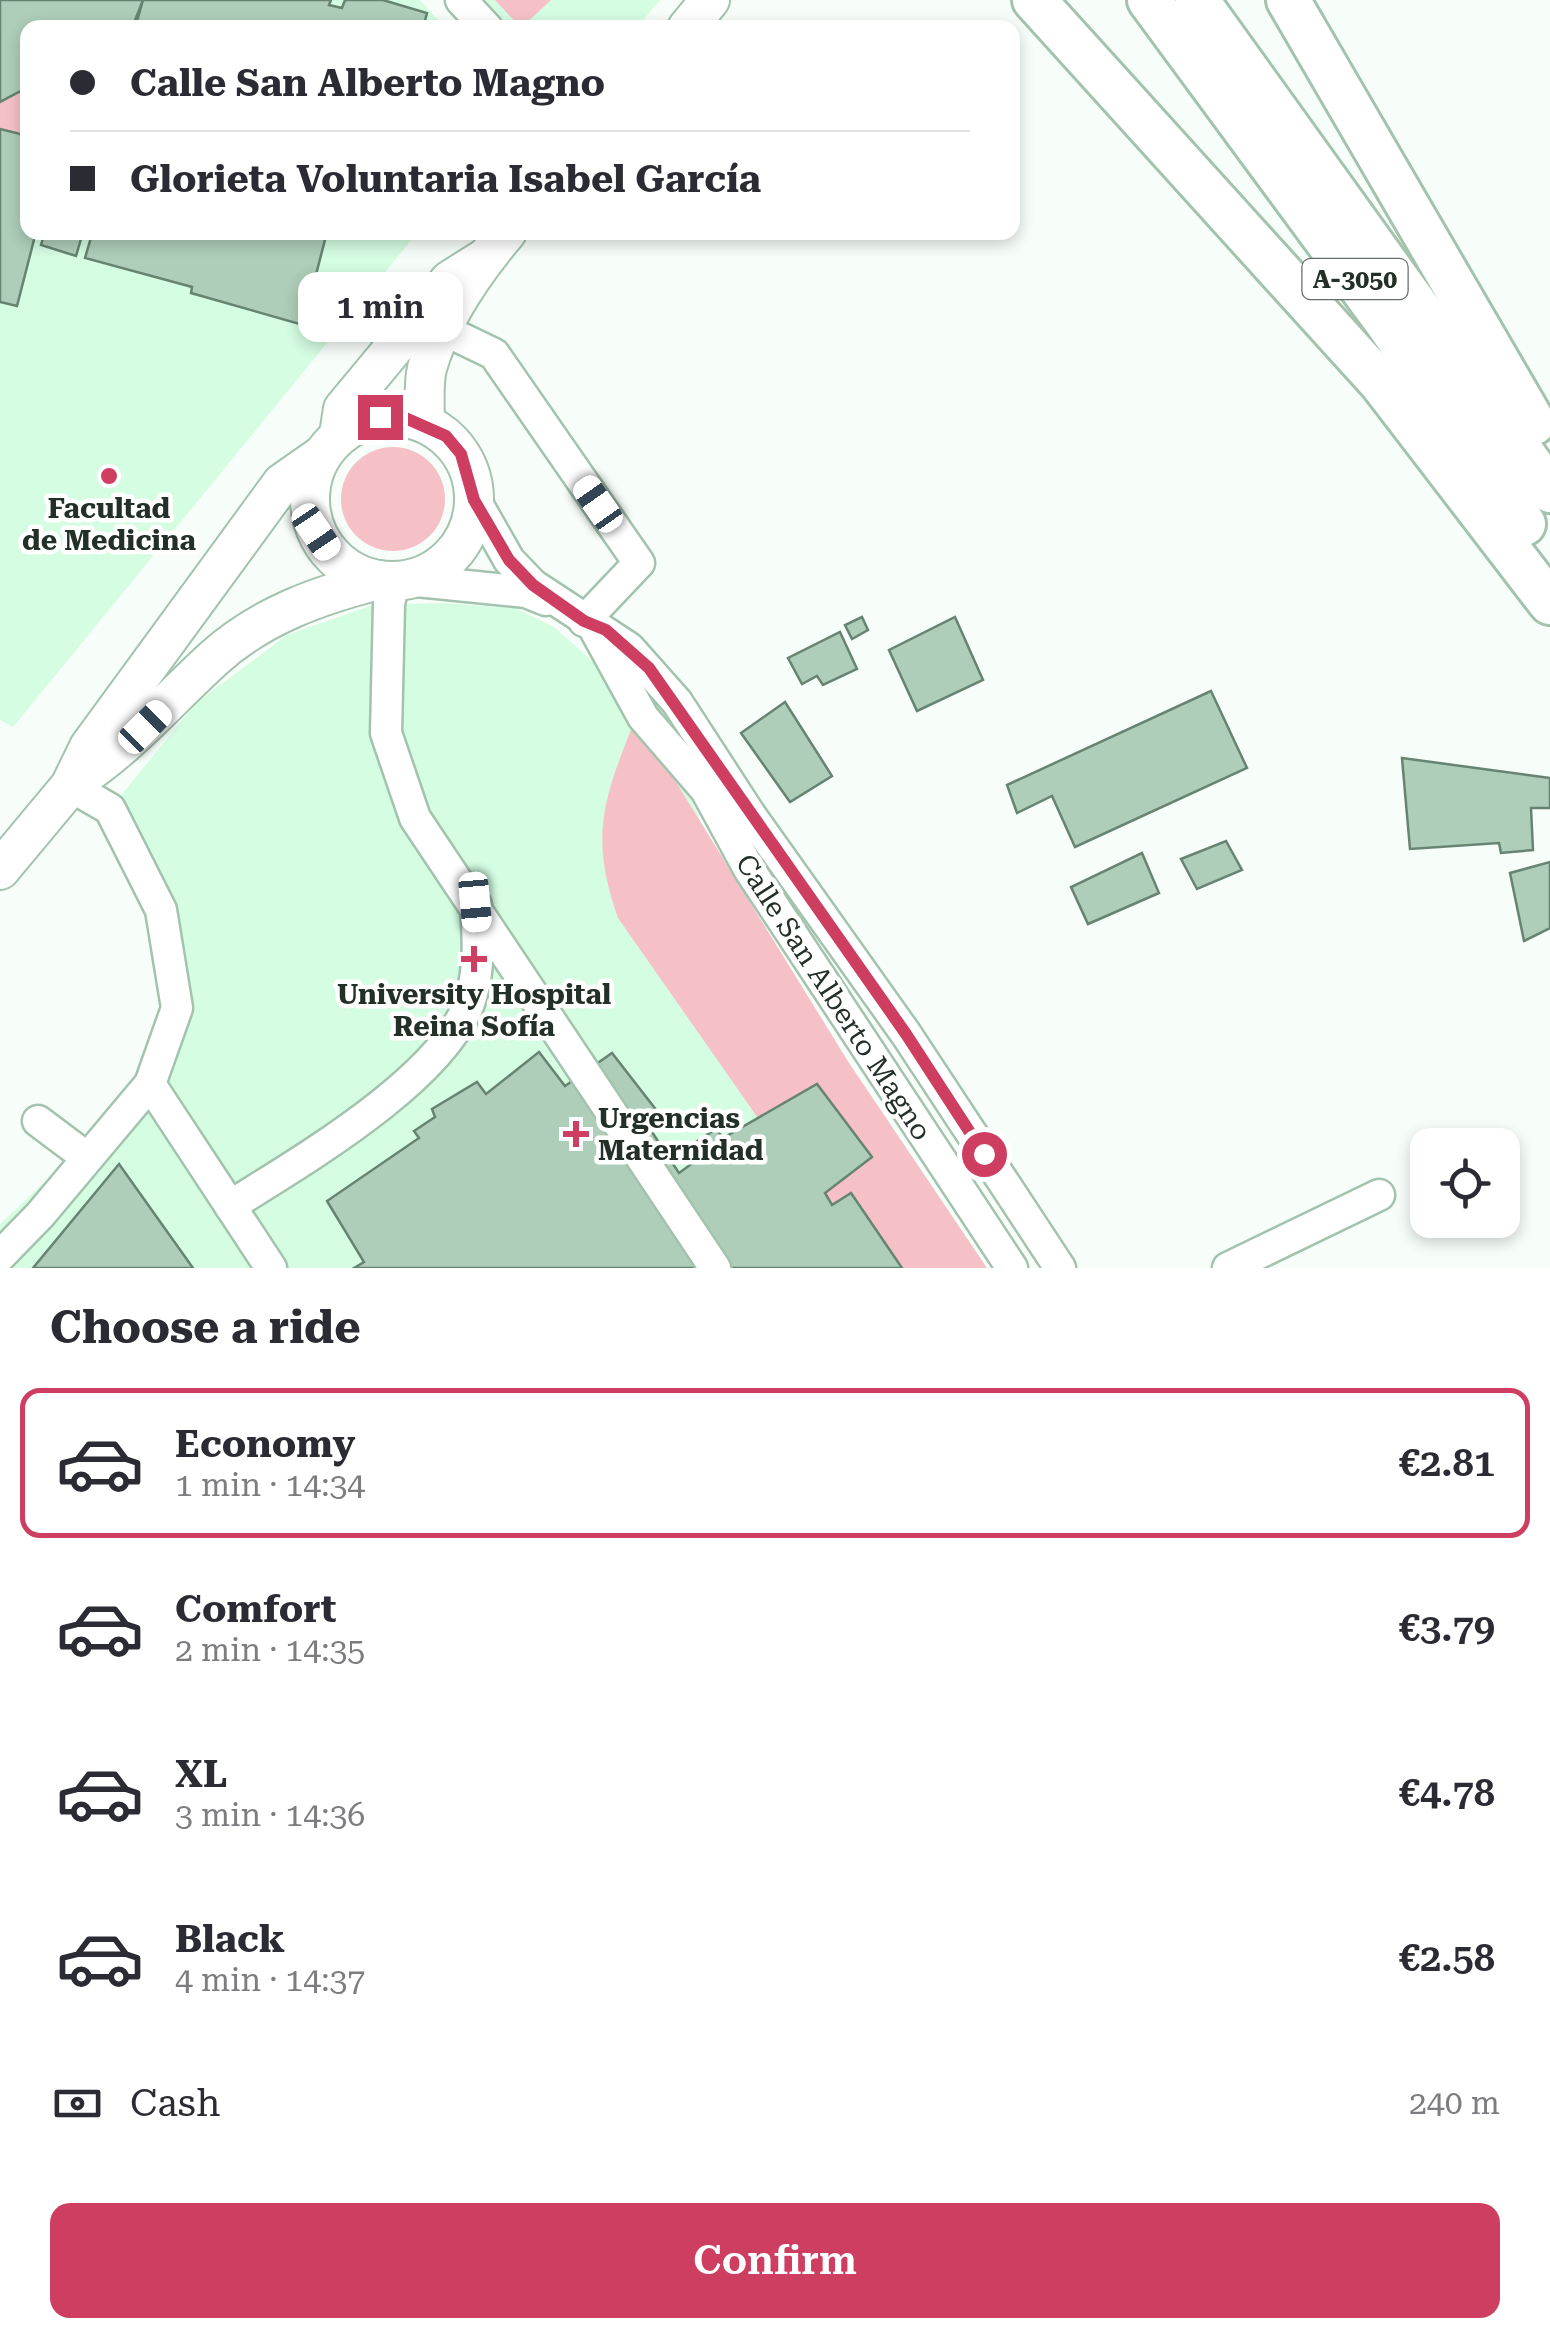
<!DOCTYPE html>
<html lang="en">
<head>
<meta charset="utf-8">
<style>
  :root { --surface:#fff; --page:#f2f2f3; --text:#2b2b33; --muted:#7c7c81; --line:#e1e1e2; --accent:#cd3e60 }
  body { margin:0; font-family:"Roboto Serif",serif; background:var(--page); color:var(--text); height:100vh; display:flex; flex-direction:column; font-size:38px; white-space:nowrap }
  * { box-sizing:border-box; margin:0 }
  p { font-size:32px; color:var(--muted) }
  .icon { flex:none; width:55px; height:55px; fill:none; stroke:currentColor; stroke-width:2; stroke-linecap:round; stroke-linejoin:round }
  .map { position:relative; height:1268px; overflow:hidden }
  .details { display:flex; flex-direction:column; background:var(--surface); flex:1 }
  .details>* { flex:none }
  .banner { position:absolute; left:20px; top:20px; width:1000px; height:220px; border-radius:20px; box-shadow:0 5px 15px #0003; display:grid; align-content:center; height:220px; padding:0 50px; background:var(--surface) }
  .controls { position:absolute; left:1410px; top:1128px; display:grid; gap:20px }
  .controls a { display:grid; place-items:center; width:110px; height:110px; border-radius:20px; background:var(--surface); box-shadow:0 5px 15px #0003; font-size:50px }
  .end { position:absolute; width:45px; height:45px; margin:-22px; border:12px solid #cd3e60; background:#fff; box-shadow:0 0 0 5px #fff }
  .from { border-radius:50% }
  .bubble { position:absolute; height:70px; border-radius:20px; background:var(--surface); box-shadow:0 5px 15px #0003; font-size:32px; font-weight:600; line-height:70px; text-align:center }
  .car { position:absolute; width:30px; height:60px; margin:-30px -15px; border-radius:12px; box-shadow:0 0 8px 2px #0007; background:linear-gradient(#fff 24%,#345 0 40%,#fff 0 76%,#345 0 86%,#fff 0) }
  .banner b { display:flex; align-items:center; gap:35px; height:95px; font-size:38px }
  .banner b+b { border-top:2px solid var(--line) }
  .banner i { width:25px; height:25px; background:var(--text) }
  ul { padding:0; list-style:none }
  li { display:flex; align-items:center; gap:30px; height:150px; margin:0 20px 15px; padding:0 30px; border:5px solid transparent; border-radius:20px }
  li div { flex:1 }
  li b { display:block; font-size:38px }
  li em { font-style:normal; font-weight:600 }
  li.on { border-color:var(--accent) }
  li>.icon { width:90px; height:90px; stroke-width:1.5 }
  h2 { padding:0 50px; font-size:45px; line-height:120px }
  .pay { display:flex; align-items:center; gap:25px; height:110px; padding:0 50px; font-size:38px }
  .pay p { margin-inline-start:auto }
  .button { display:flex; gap:20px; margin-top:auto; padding:20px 50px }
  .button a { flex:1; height:115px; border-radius:20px; background:var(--accent); color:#fff; font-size:40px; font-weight:600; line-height:115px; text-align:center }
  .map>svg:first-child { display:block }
  .built { fill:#d4fde2 }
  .green { fill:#f5c1c7 }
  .building { fill:#aeceb9; stroke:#668471; stroke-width:2.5 }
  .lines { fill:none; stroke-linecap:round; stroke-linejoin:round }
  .minor-casing { stroke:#a3c3ae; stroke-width:35 }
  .major-casing { stroke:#a3c3ae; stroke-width:42 }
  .highway-casing { stroke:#a3c3ae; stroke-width:48 }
  .minor { stroke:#fff; stroke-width:30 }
  .major { stroke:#fff; stroke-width:38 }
  .highway { stroke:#fff; stroke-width:42 }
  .route { stroke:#cd3e60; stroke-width:12 }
  .poi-dot { fill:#cd3e60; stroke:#fff; stroke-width:4 }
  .labels { text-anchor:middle; stroke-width:9; stroke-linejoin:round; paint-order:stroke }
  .shield { fill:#fff; stroke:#656e68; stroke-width:2.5 }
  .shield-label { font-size:25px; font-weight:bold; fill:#233027 }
  .poi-label { font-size:28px; font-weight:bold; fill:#233027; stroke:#fff }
  .street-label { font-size:28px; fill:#233027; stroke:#fff }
</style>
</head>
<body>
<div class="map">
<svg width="1550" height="1268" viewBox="0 0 1550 1268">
  <rect width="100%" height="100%" fill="#f7fdf9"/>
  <g class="built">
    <path d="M0,0h420l24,27 -416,1v204l389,1 -404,494 -13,-7z"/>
    <path d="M484,0h176l-24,28 -126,-1z"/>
    <path d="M441,603l74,5 39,19 44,39 91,122 24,72 274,408h-987v-44l149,-140 28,-76 -17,-98 -50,-101 86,-106 91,-68 86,-30z"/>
  </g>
  <g class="green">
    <path d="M495,0h56l-30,28z"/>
    <path d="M27,87v49l-27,-7v-27z"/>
    <circle cx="393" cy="499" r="52"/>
    <path d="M636,717l213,346 138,205h-85l-51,-75 -19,12 -7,-12 46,-37 -54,-72 -57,37 -142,-203c-30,-85 -13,-122 18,-201z"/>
  </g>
  <g class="building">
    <path d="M0,0h143l-11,28h-104v59l-28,15z"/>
    <path d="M143,0h188l-2,5 13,3 3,-8h38l44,13 -4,15h-278l-9,-3z"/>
    <path d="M0,129l28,7v96h8l-19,74 -17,-4z"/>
    <path d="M45,232h38l-7,24 -35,-11z"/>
    <path d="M84,232h243l-24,93 -112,-32 1,-6 -107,-29 7,-24z"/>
    <path d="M862,617l6,13 -16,9 -7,-14z"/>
    <path d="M955,617l28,63 -66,31 -28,-61z"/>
    <path d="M840,632l17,37 -34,16 -6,-9 -15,8 -14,-26z"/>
    <path d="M1211,691l36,77 -172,79 -23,-51 -35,17 -10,-28z"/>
    <path d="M785,702l47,74 -42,26 -49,-69z"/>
    <path d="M1402,758l148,20v30h-19l2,42 -32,3 -2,-10 -89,6z"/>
    <path d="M1226,841l16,29 -45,19 -16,-30z"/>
    <path d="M1142,853l17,40 -71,31 -17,-37z"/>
    <path d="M1550,862v66l-26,13 -14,-68z"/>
    <path d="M539,1052l26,34 47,-33 52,67 -14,9 29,44 22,-16 -8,-13 23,-15 7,9 94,-54 55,73 -47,36 7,12 19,-12 51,75h-548l10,-6 -37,-61 92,-63 -5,-7 21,-14 -3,-8 45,-27 9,12z"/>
    <path d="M119,1164l74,104h-160z"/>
  </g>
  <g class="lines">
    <defs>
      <g id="minor">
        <path d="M461,0l26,28"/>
        <path d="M442,329l52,25 145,209 -55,58"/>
        <path d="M475,500l34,60 24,25 96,63 48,54 74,114 155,218 154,234"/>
        <path d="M407,580l119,12 20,8"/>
        <path d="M394,581l-5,23 -3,129 29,85 300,450"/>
        <path d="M593,626l50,91 63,73 43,79 263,399"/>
        <path d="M150,1084l121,184"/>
        <path d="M38,1121l48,36"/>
        <path d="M230,1206c68,-43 218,-129 241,-209 9,-31 7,-60 5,-92"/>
        <path d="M0,1256l40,-41 110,-131 27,-76 -16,-98 -51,-101 -40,-23"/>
        <path d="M1228,1268l151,-73"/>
      </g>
      <g id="major">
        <path d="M687,28l23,-28"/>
        <circle cx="392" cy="499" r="82"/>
        <path d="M425,423c0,-17 -2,-38 2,-55 14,-49 47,-97 80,-136"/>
        <path d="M339,435l4,-26 107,-129 35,-22"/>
        <path d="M76,781c54,-36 90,-79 137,-122 47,-43 106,-64 166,-79"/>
        <path d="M0,870l70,-84 19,-39 193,-264 40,-28"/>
      </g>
      <g id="highway">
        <path d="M1034,0l347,383 169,220"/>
        <path d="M1149,0l238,323 137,201"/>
        <path d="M1197,0l353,491"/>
        <path d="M1288,0l246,423"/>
      </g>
    </defs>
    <use href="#minor" class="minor-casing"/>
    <use href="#major" class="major-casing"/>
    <use href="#highway" class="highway-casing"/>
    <use href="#minor" class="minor"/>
    <use href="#major" class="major"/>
    <use href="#highway" class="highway"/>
  </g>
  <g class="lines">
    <path class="route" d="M380,417h23l43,19 15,18 13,46 35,60 24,25 51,36 22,9 43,38 257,366 78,120"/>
  </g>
  <g class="poi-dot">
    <circle cx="109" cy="476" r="10"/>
    <path d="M469 944h10v10h10v10h-10v10h-10v-10h-10v-10h10z"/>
    <path d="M571 1119h10v10h10v10h-10v10h-10v-10h-10v-10h10z"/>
  </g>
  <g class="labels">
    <rect class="shield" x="1302.5" y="259" width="105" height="40" rx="8"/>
    <g class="shield-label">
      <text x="1355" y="288">A-3050</text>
    </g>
    <g class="poi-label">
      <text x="109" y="518">Facultad<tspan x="109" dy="32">de Medicina</tspan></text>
      <text x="474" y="1004">University Hospital<tspan x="474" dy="32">Reina Sofía</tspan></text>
      <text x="598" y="1128" text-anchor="start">Urgencias<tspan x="598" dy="32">Maternidad</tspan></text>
    </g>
    <g class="street-label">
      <text transform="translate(834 997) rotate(57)" y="10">Calle San Alberto Magno</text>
    </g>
  </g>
</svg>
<div class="controls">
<a><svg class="icon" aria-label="locate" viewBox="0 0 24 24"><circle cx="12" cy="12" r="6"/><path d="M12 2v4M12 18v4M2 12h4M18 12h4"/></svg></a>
</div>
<i class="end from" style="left:984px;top:1154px"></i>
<i class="end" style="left:380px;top:417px"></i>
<div class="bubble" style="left:298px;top:272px;width:165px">1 min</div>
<i class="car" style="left:598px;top:504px;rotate:325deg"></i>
<i class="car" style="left:316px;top:532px;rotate:146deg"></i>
<i class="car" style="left:145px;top:727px;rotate:45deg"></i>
<i class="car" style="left:475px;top:902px;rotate:175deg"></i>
<div class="banner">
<b><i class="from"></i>Calle San Alberto Magno</b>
<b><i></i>Glorieta Voluntaria Isabel García</b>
</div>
</div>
<section class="details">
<h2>Choose a ride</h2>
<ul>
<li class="on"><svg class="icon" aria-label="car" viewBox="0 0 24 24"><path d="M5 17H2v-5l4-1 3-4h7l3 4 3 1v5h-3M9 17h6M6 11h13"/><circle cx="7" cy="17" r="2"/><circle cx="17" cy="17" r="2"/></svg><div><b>Economy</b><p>1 min · 14:34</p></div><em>€2.81</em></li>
<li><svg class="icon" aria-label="car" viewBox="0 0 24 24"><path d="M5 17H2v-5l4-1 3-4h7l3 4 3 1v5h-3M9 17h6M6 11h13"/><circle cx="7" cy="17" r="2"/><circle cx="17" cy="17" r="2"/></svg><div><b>Comfort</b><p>2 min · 14:35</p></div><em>€3.79</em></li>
<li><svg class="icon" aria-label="car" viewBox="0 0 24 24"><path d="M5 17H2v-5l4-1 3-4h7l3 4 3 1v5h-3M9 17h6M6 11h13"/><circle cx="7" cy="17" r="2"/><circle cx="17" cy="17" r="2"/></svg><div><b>XL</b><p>3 min · 14:36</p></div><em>€4.78</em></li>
<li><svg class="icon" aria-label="car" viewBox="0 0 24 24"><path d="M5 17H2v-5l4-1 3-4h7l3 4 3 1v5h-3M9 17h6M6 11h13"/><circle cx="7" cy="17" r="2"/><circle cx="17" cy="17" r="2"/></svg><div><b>Black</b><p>4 min · 14:37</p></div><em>€2.58</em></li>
</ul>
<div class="pay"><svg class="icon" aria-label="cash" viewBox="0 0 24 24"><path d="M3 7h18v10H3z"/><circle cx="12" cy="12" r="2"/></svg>Cash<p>240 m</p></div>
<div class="button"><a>Confirm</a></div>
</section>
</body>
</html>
